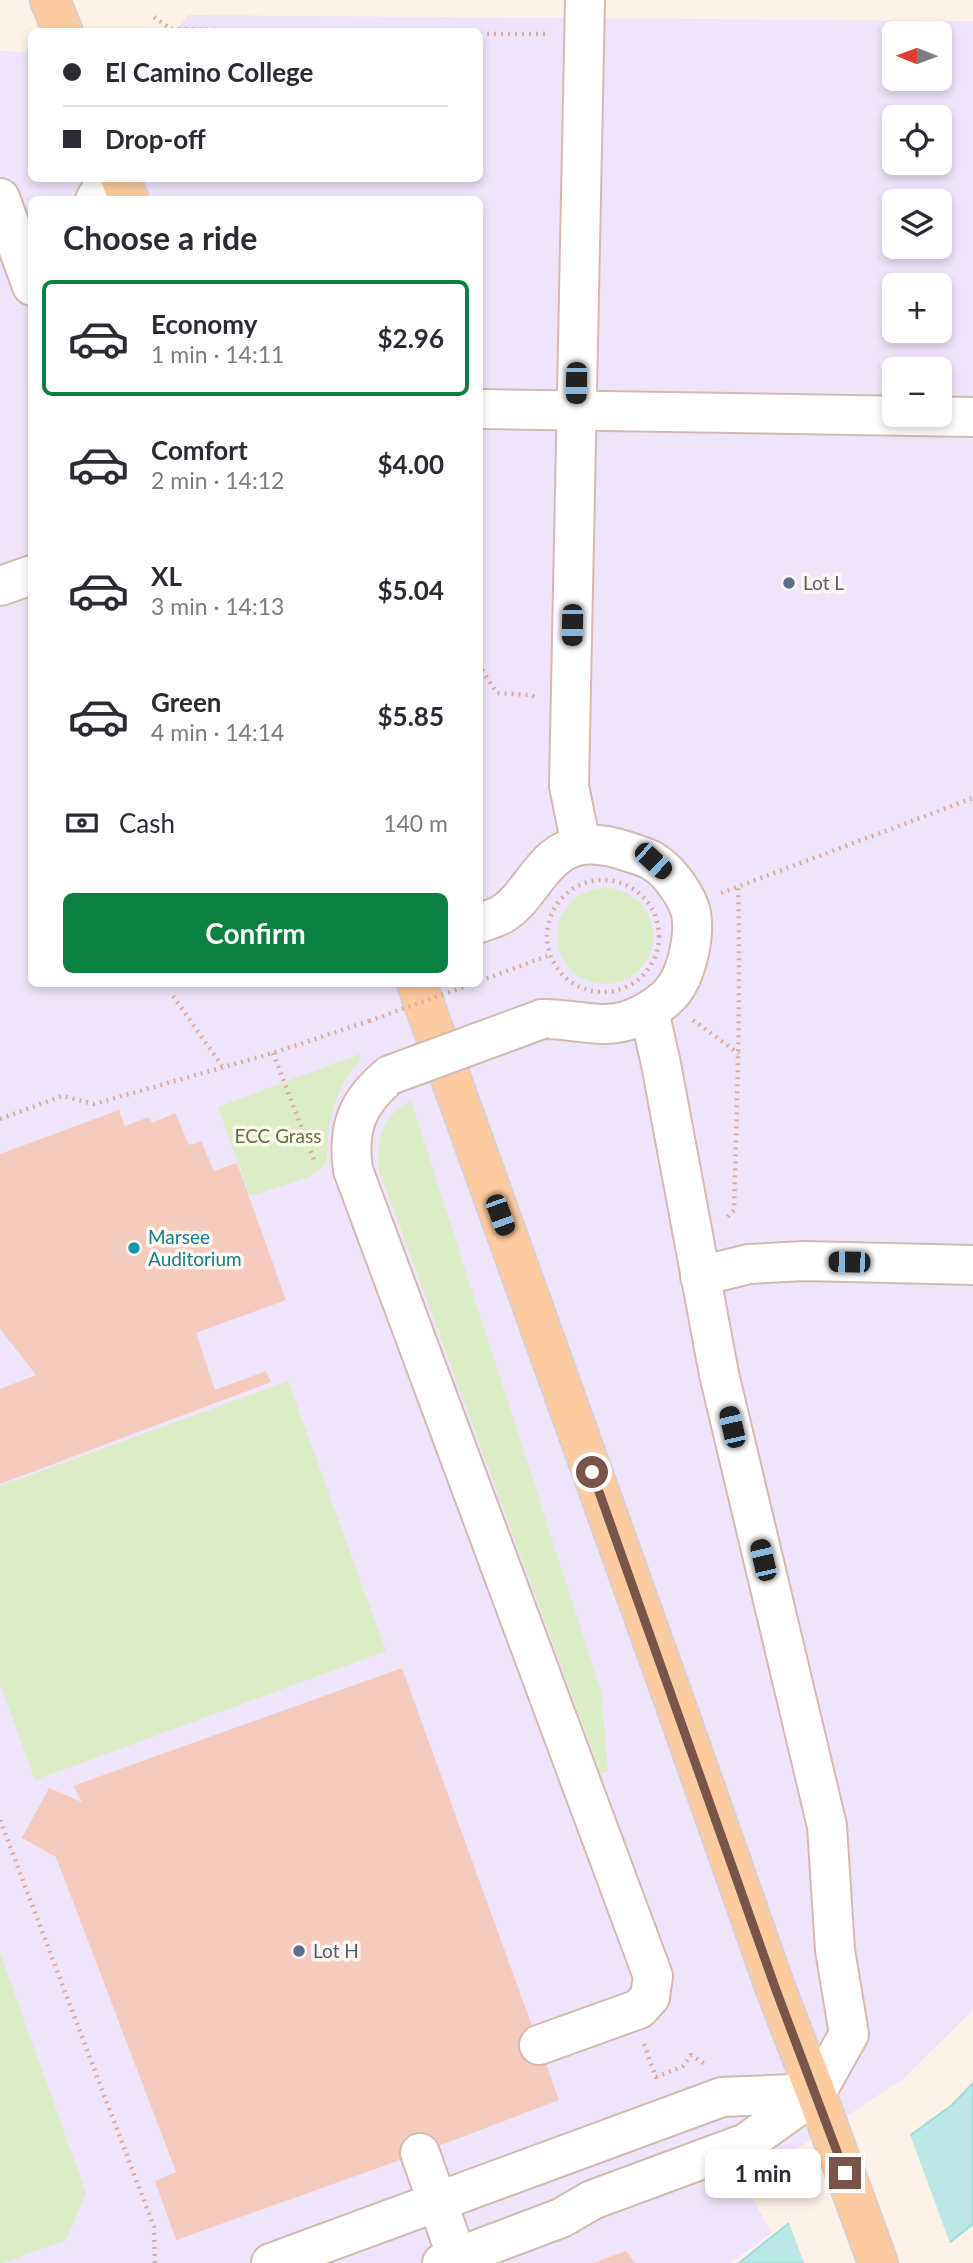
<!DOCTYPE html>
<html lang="en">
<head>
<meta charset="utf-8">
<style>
  :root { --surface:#fff; --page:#f2f2f3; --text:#2b2b33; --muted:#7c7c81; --line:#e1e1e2; --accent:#0b8043 }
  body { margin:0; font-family:Lato,sans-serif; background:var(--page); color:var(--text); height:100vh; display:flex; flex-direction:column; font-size:26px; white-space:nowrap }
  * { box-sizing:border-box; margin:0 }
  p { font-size:23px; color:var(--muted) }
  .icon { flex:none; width:38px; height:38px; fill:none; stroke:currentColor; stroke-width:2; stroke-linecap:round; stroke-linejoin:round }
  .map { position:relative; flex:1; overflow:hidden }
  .drawer { position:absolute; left:28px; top:196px; width:455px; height:791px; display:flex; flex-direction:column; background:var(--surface); border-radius:10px; box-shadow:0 4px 10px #0003 }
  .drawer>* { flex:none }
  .hud { position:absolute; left:28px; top:28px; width:455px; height:154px; border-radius:10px; box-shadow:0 4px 10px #0003; display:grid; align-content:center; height:154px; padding:0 35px; background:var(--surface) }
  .needle { width:46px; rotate:271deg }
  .tools { position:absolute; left:882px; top:21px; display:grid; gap:14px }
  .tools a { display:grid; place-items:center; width:70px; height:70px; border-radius:10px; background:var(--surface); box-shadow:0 4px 10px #0003; font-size:35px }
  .end { position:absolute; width:32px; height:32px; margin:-16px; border:9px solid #79544b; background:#fff; box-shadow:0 0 0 4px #fff }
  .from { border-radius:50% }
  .bubble { position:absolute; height:49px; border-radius:10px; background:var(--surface); box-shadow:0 4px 10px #0003; font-size:23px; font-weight:700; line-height:49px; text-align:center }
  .car { position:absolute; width:21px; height:42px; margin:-21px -10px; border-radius:9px; box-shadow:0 0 5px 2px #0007; background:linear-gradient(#222 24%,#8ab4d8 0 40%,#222 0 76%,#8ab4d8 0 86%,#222 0) }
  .hud b { display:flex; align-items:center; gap:24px; height:66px; font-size:26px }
  .hud b+b { border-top:2px solid var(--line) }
  .hud i { width:18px; height:18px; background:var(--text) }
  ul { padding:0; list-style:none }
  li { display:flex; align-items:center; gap:21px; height:116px; margin:0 14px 10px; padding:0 21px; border:4px solid transparent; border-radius:10px }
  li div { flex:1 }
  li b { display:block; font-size:26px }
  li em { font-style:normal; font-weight:700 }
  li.active { border-color:var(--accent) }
  li>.icon { width:63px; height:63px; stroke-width:1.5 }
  h2 { padding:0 35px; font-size:32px; line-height:84px }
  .pay { display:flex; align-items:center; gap:18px; height:77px; padding:0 35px; font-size:26px }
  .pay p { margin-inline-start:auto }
  .primary-button { display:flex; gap:14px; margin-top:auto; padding:14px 35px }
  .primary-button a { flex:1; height:80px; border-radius:10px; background:var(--accent); color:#fff; font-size:28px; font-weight:700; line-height:80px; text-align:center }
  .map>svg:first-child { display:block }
  .education { fill:#efe5fa; fill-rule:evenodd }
  .green { fill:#dbecc6 }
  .water { fill:#bbe8e7; stroke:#a1dada; stroke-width:2 }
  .pier { fill:#fdf2e8 }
  .building { fill:#f4cbbf }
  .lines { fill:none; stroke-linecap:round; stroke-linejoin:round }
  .minor-casing { stroke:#d3bab0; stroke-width:42 }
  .major-casing { stroke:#d9cfcd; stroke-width:42 }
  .path { stroke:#d9aea1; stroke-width:4.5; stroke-dasharray:2 5; stroke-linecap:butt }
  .minor { stroke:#fff; stroke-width:38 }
  .major { stroke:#fdcba0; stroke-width:38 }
  .minor-bridge-casing { stroke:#d3bab0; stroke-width:42; stroke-linecap:butt }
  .path-bridge { stroke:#d9aea1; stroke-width:4.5; stroke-dasharray:2 5; stroke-linecap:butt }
  .minor-bridge { stroke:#fff; stroke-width:38 }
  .route { stroke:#79544b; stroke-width:9 }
  .service-dot { fill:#5c6f8a; stroke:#fff6ef; stroke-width:2.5 }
  .culture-dot { fill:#0f9aa8; stroke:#fff6ef; stroke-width:2.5 }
  .labels { text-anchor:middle; stroke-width:7; stroke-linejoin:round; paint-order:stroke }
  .service-label { font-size:19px; fill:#4e5e75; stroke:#fff6ef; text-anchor:start }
  .park-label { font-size:19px; fill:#59793f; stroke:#fff6ef }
  .culture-label { font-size:19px; fill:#0d838f; stroke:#fff6ef; text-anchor:start }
</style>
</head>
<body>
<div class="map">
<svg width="973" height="2263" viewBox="0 0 973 2263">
  <rect width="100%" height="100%" fill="#fdf2e8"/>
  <path class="education" d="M188,15l785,6v1989l-70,69 -159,105 28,49 -41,30h-731v-2212l31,1 1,126h448v-146l-304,-1zM894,33h46v46h-46zM894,117h46v46h-46zM32,200h448v784h-448zM894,201h46v46h-46zM894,285h46v46h-46zM894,369h46v46h-46z"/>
  <g class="green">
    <circle cx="605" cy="936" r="48"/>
    <path d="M360,1054l1,5c-29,34 -33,60 -34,103l-17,15 -60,19 -32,-89z"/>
    <path d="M411,1101l190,590 7,80 -7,3 -223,-607c-1,-30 5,-52 33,-66z"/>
    <path d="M288,1381l98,270 -351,129 -35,-96v-198z"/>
    <path d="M0,1953l86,240 -20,47 -63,23h-3z"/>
  </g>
  <path class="water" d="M973,2083v141l-49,39h-185l45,-36 168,-122z"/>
  <path class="pier" d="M909,2132l42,114 -22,17h-125l-16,-43z"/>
  <g class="building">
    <path d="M119,1110l6,16 24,-9 3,6 23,-10 14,32 12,-4 13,30 23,-8 49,137 -90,33 19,57 51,-19 5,11 -271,102v-95l36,-14 -36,-46v-175z"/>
    <path d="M402,1668l157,432 -139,53 -244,87 -21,-59 21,-9 -120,-315 -34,-19 27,-50 33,14 -9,-16z"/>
    <path d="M626,2251l9,12h-42z"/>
  </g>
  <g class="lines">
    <defs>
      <g id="minor">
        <path d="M0,198l32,88"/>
        <path d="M95,200l13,-22"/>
        <path d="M482,409l491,8"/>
        <path d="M0,586l32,-11"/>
        <path d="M581,845l-12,-59 16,-786"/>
        <path d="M480,923c7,-3 17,-5 24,-10 29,-19 39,-63 79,-68 16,-2 31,2 46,7 8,3 18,5 25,10 15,9 33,34 37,51 4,20 -3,54 -14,72 -10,17 -33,30 -51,36 -28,8 -56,-3 -84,-2"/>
        <path d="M390,1075c-33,27 -43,53 -37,95l300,806 -3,21 -11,12 -100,36"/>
        <path d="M700,1276l49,-12 55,-3 169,4"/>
        <path d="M420,2153l39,110"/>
        <path d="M271,2263l451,-166 94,-4"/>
        <path d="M442,2263l119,-45 31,-18 154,-57 70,-50 33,-59 -14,-84 -8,-124 -108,-452 -58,-310 -12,-53"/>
      </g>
      <g id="major">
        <path d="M50,0l13,32"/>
        <path d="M120,178l9,22"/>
        <path d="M417,984l258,719 101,287 40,103 62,170"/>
      </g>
    </defs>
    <use href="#minor" class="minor-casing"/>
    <use href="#major" class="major-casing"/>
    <g class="path">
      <path d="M154,17l17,12 164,3"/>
      <path d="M480,34h69"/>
      <path d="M482,670l15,23 34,2 5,3"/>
      <circle cx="603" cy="936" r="56"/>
      <path d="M721,893l252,-95"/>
      <path d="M480,981l70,-26"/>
      <path d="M173,996l49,70"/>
      <path d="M693,1020l46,34"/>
      <path d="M273,1053l41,107"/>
      <path d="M0,1119l62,-23 32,8 179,-51 96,-32"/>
      <path d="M728,1217l6,-7c3,-108 7,-217 4,-325"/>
      <path d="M0,1820l154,407 1,36"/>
      <path d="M644,2044l12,33 27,-11 8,-11 14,9"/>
    </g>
    <use href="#minor" class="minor"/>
    <use href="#major" class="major"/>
    <defs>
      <path id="minor-bridge" d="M390,1075l152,-56"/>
    </defs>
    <use href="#minor-bridge" class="minor-bridge-casing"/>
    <path class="path-bridge" d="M369,1021l103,-37"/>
    <use href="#minor-bridge" class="minor-bridge"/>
  </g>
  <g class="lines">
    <path class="route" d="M592,1472l184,518 69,183"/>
  </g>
  <g class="service-dot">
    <circle cx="789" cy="583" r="7"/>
    <circle cx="299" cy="1951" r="7"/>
  </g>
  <circle class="culture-dot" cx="134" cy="1248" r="7"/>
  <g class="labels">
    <g class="service-label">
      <text x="803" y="590">Lot L</text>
      <text x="313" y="1958">Lot H</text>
    </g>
    <g class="park-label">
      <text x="278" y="1143">ECC Grass</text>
    </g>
    <g class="culture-label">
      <text x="148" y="1244">Marsee<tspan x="148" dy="22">Auditorium</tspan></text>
    </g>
  </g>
</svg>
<div class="tools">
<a><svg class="needle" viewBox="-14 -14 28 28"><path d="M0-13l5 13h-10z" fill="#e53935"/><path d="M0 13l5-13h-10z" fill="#7c7c81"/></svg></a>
<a><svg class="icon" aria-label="locate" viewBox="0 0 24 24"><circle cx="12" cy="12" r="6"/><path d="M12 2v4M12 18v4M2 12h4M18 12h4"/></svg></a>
<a><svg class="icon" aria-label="layers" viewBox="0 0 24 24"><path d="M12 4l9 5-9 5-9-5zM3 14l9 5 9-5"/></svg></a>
<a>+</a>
<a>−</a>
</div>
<i class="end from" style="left:592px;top:1472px"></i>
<i class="end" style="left:845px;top:2173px"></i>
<div class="bubble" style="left:705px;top:2149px;width:116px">1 min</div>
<i class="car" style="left:576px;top:383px;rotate:181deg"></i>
<i class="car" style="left:572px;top:625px;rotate:181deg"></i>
<i class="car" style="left:653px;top:861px;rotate:133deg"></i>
<i class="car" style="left:500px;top:1215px;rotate:160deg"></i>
<i class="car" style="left:849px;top:1262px;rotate:271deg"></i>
<i class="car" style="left:732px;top:1427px;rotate:347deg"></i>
<i class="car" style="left:763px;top:1560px;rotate:347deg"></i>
<div class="hud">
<b><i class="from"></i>El Camino College</b>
<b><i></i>Drop-off</b>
</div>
<section class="drawer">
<h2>Choose a ride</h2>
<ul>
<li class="active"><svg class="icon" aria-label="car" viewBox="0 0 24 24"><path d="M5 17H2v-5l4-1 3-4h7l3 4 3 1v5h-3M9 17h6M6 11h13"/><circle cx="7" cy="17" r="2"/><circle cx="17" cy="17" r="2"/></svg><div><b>Economy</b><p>1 min · 14:11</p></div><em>$2.96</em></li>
<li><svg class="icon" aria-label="car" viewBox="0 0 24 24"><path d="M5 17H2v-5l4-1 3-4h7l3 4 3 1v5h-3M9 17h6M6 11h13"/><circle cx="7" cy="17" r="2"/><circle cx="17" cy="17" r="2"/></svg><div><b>Comfort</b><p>2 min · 14:12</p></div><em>$4.00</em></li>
<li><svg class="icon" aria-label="car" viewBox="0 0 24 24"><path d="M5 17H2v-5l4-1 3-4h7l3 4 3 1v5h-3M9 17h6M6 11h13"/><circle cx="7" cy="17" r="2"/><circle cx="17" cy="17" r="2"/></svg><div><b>XL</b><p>3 min · 14:13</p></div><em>$5.04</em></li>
<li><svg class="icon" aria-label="car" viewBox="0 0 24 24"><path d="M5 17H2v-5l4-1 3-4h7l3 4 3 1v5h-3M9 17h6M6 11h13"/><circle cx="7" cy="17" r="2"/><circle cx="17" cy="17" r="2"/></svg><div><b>Green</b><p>4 min · 14:14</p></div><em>$5.85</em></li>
</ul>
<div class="pay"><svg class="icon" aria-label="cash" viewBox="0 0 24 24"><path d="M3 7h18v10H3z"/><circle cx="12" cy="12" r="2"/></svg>Cash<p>140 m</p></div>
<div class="primary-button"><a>Confirm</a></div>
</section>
</div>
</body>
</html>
